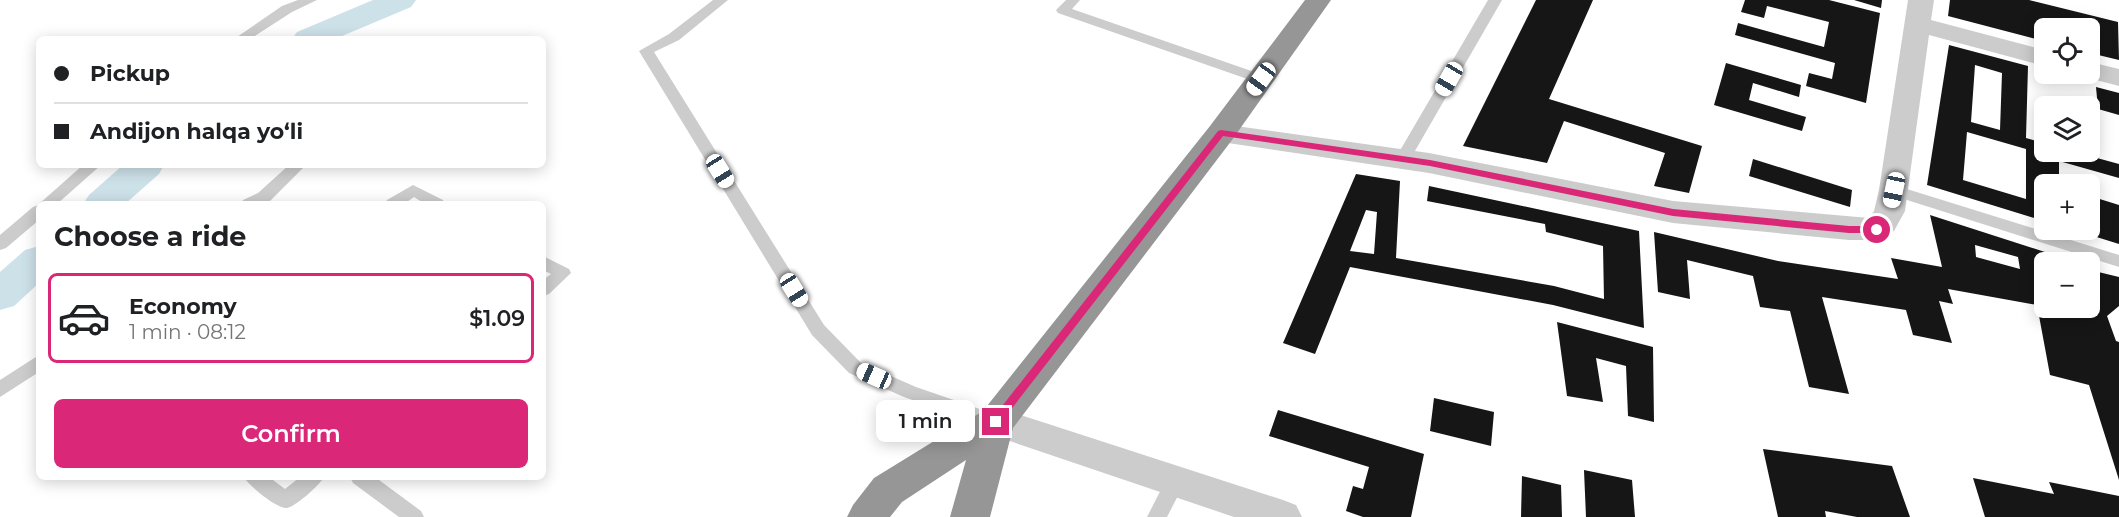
<!DOCTYPE html>
<html lang="en">
<head>
<meta charset="utf-8">
<style>
  :root { --surface:#fff; --page:#f2f2f2; --text:#202124; --muted:#757577; --line:#e0e0e0; --accent:#db2777 }
  body { margin:0; font-family:Montserrat,sans-serif; background:var(--page); color:var(--text); height:100vh; display:flex; flex-direction:column; font-size:22px; white-space:nowrap }
  * { box-sizing:border-box; margin:0 }
  p { font-size:20px; color:var(--muted) }
  .icon { flex:none; width:33px; height:33px; fill:none; stroke:currentColor; stroke-width:2; stroke-linecap:round; stroke-linejoin:round }
  .map { position:relative; flex:1; overflow:hidden }
  .side { position:absolute; left:36px; top:201px; width:510px; height:279px; display:flex; flex-direction:column; background:var(--surface); border-radius:9px; box-shadow:0 3px 15px #0003 }
  .side>* { flex:none }
  .guide { position:absolute; left:36px; top:36px; width:510px; height:132px; border-radius:9px; box-shadow:0 3px 15px #0003; display:grid; align-content:center; height:132px; padding:0 18px; background:var(--surface) }
  .controls { position:absolute; left:2034px; top:18px; display:grid; gap:12px }
  .controls a { display:grid; place-items:center; width:66px; height:66px; border-radius:9px; background:var(--surface); box-shadow:0 3px 15px #0003; font-size:30px }
  .end { position:absolute; width:27px; height:27px; margin:-14px; border:8px solid #db2777; background:#fff; box-shadow:0 0 0 3px #fff }
  .from { border-radius:50% }
  .bubble { position:absolute; height:42px; border-radius:9px; background:var(--surface); box-shadow:0 3px 15px #0003; font-size:20px; font-weight:600; line-height:42px; text-align:center }
  .car { position:absolute; width:18px; height:36px; margin:-18px -9px; border-radius:8px; box-shadow:0 0 4px 2px #0007; background:linear-gradient(#fff 24%,#345 0 40%,#fff 0 76%,#345 0 86%,#fff 0) }
  .guide b { display:flex; align-items:center; gap:21px; height:57px; font-size:22px }
  .guide b+b { border-top:2px solid var(--line) }
  .guide i { width:15px; height:15px; background:var(--text) }
  ul { padding:0; list-style:none }
  li { display:flex; align-items:center; gap:18px; height:90px; margin:0 12px 9px; padding:0 6px; border:3px solid transparent; border-radius:9px }
  li div { flex:1 }
  li b { display:block; font-size:22px }
  li em { font-style:normal; font-weight:600 }
  li.on { border-color:var(--accent) }
  li>.icon { width:54px; height:54px; stroke-width:1.5 }
  h2 { padding:0 18px; font-size:27px; line-height:72px }
  .button { display:flex; gap:12px; margin-top:auto; padding:12px 18px }
  .button a { flex:1; height:69px; border-radius:9px; background:var(--accent); color:#fff; font-size:24px; font-weight:600; line-height:69px; text-align:center }
  .map>svg:first-child { display:block }
  .lines { fill:none; stroke-linecap:round; stroke-linejoin:round }
  .canal { fill:#cde1e9; fill-rule:evenodd }
  .building { fill:#161616; fill-rule:evenodd }
  .lane { fill:#ccc; fill-rule:evenodd }
  .street { fill:#ccc; fill-rule:evenodd }
  .highway { fill:#969696; fill-rule:evenodd }
  .route { fill:#db2777 }
</style>
</head>
<body>
<div class="map">
<svg width="2119" height="517" viewBox="0 0 2119 517">
  <rect width="100%" height="100%" fill="#fff"/>
  <g class="lines">
    <g class="canal">
      <path d="M373,0h43l-5,7 -76,32h-43l5,-7z"/>
      <path d="M123,165h41l-5,9 -34,30h-42l6,-9z"/>
      <path d="M39,246v37l-25,23 -14,4v-38l25,-22z"/>
    </g>
  </g>
  <g class="building">
    <path d="M1536,0h57l-44,99 153,47 -13,47 -35,-7 11,-33 -101,-32 -17,42 -84,-17z"/>
    <path d="M1745,0h84l51,13 -14,90 -60,-17 3,-13 23,6 3,-16 -100,-28 3,-12 86,24 5,-25 -62,-16 -3,12 -23,-6z"/>
    <path d="M1854,0h28l-1,8z"/>
    <path d="M1950,0h79l89,22 1,38 -29,-7v-25h-46v13l-96,-25z"/>
    <path d="M1949,45l79,21 -2,72 18,5v9h31l44,12v14l-60,-17v23h-15v37l-117,-36zM1975,65l27,8 -2,57 -29,-8zM1967,132l59,17v50l-63,-19z"/>
    <path d="M1726,63l75,22 -2,12 -46,-14 -4,17 57,17 -4,14 -88,-26z"/>
    <path d="M2096,87l23,6v22l-21,-6z"/>
    <path d="M1753,159l99,31 -2,17 -101,-31z"/>
    <path d="M1356,174l44,7 -4,77 158,28 50,13 -1,-53 -57,-14 -1,-8 -118,-23 2,-15 210,45 5,97 -91,-23 -203,-38 -35,87 -32,-11zM1366,210l11,2 -3,42 -24,-3z"/>
    <path d="M2090,196l29,9v39l-45,-14h16z"/>
    <path d="M1930,215l118,38 3,9h-7v46h46v-38l29,7v29l-12,10 9,25 3,1v138l-30,-95 -39,-10 -13,-70 -89,-16 5,15 -14,-3 13,42 -39,-8 -7,-25 -84,-13 27,97 -40,-7 -19,-76 -30,-4 -7,-31 -66,-16 3,39 -32,-7 -4,-60 124,29 120,18 -7,-21 51,9zM1975,245l43,12 2,12 -44,-12z"/>
    <path d="M1557,322l96,25 1,75 -26,-6 -2,-50 -30,-8 7,44 -36,-6z"/>
    <path d="M1434,398l60,14 -3,34 -61,-15z"/>
    <path d="M1278,410l146,44 -13,63h-48l-17,-6 7,-25 10,3 6,-22 -100,-31z"/>
    <path d="M1763,449l129,17 18,51h-53l-32,-6 1,6h-48z"/>
    <path d="M1584,470l48,10 3,37h-49z"/>
    <path d="M1522,476l39,9 1,32h-41z"/>
    <path d="M1973,478l81,16 -5,-12 70,14v21h-134z"/>
  </g>
  <g class="lines">
    <g class="lane">
      <path d="M298,0h19l-25,12 -42,27h-16l48,-33z"/>
      <path d="M713,0h15l-49,40 -25,12 170,273 37,38 55,24 87,30 2,5 -2,5 -7,3 -92,-33 -55,-24 -37,-38 -173,-284 30,-17z"/>
      <path d="M1066,0h14l-8,9 194,67 2,3 -7,4 -5,-1 -198,-69 -2,-3z"/>
      <path d="M1488,0h14l-94,163h-10l-3,-4z"/>
      <path d="M83,165h18l-44,39h-18z"/>
      <path d="M289,165h17l-36,36 -7,3h-22l2,-4 15,-7z"/>
      <path d="M413,185l30,15 2,4h-20l-11,-7 -10,7h-19l2,-4z"/>
      <path d="M1894,185l225,70v12l-231,-73 -2,-4 2,-4z"/>
      <path d="M39,205v15l-33,28 -6,2v-15l33,-28z"/>
      <path d="M543,256l26,13 2,4 -22,21 -6,2v-16l8,-6 -8,-4z"/>
      <path d="M39,355v17l-39,25v-17z"/>
      <path d="M1175,474l7,2 3,6 -18,35h-20l21,-41z"/>
      <path d="M244,477h25l16,12 15,-12h24c-4,8 -29,30 -37,31 -10,1 -39,-23 -43,-31z"/>
      <path d="M350,477h25l46,34 3,6h-25l-46,-34z"/>
    </g>
    <g class="street">
      <path d="M1908,0h26l-3,20 113,30v16l-115,-31 -24,176 -11,20 -22,9h-23l-176,-17 -244,-50 -208,-31 -10,-2 -4,-7 4,-7 10,-2 208,29 244,48 196,17 5,-7 5,-21z"/>
      <path d="M2090,62l29,7v17l-38,-10 -2,-2h11z"/>
      <path d="M996,407l287,93 13,5 6,12h-68l-251,-85 -5,-10 5,-10z"/>
    </g>
    <path class="highway" d="M1305,0h26l-99,140 -219,288 -23,89h-40l16,-57 -64,42 -12,15h-43l6,-12 21,-27 109,-67 227,-285z"/>
  </g>
  <path class="route" d="M1221,130l209,30 243,49 176,17h28l5,4 -5,3h-28l-176,-17 -243,-50 -207,-30 -224,289h-7v-6l226,-288z"/>
</svg>
<div class="controls">
<a><svg class="icon" aria-label="locate" viewBox="0 0 24 24"><circle cx="12" cy="12" r="6"/><path d="M12 2v4M12 18v4M2 12h4M18 12h4"/></svg></a>
<a><svg class="icon" aria-label="layers" viewBox="0 0 24 24"><path d="M12 4l9 5-9 5-9-5zM3 14l9 5 9-5"/></svg></a>
<a>+</a>
<a>−</a>
</div>
<i class="end from" style="left:1877px;top:230px"></i>
<i class="end" style="left:996px;top:422px"></i>
<div class="bubble" style="left:876px;top:400px;width:99px">1 min</div>
<i class="car" style="left:1261px;top:79px;rotate:216deg"></i>
<i class="car" style="left:1449px;top:79px;rotate:210deg"></i>
<i class="car" style="left:720px;top:171px;rotate:148deg"></i>
<i class="car" style="left:1894px;top:190px;rotate:192deg"></i>
<i class="car" style="left:794px;top:290px;rotate:148deg"></i>
<i class="car" style="left:874px;top:376px;rotate:294deg"></i>
<div class="guide">
<b><i class="from"></i>Pickup</b>
<b><i></i>Andijon halqa yo‘li</b>
</div>
<section class="side">
<h2>Choose a ride</h2>
<ul>
<li class="on"><svg class="icon" aria-label="car" viewBox="0 0 24 24"><path d="M5 17H2v-5l4-1 3-4h7l3 4 3 1v5h-3M9 17h6M6 11h13"/><circle cx="7" cy="17" r="2"/><circle cx="17" cy="17" r="2"/></svg><div><b>Economy</b><p>1 min · 08:12</p></div><em>$1.09</em></li>
</ul>
<div class="button"><a>Confirm</a></div>
</section>
</div>
</body>
</html>
